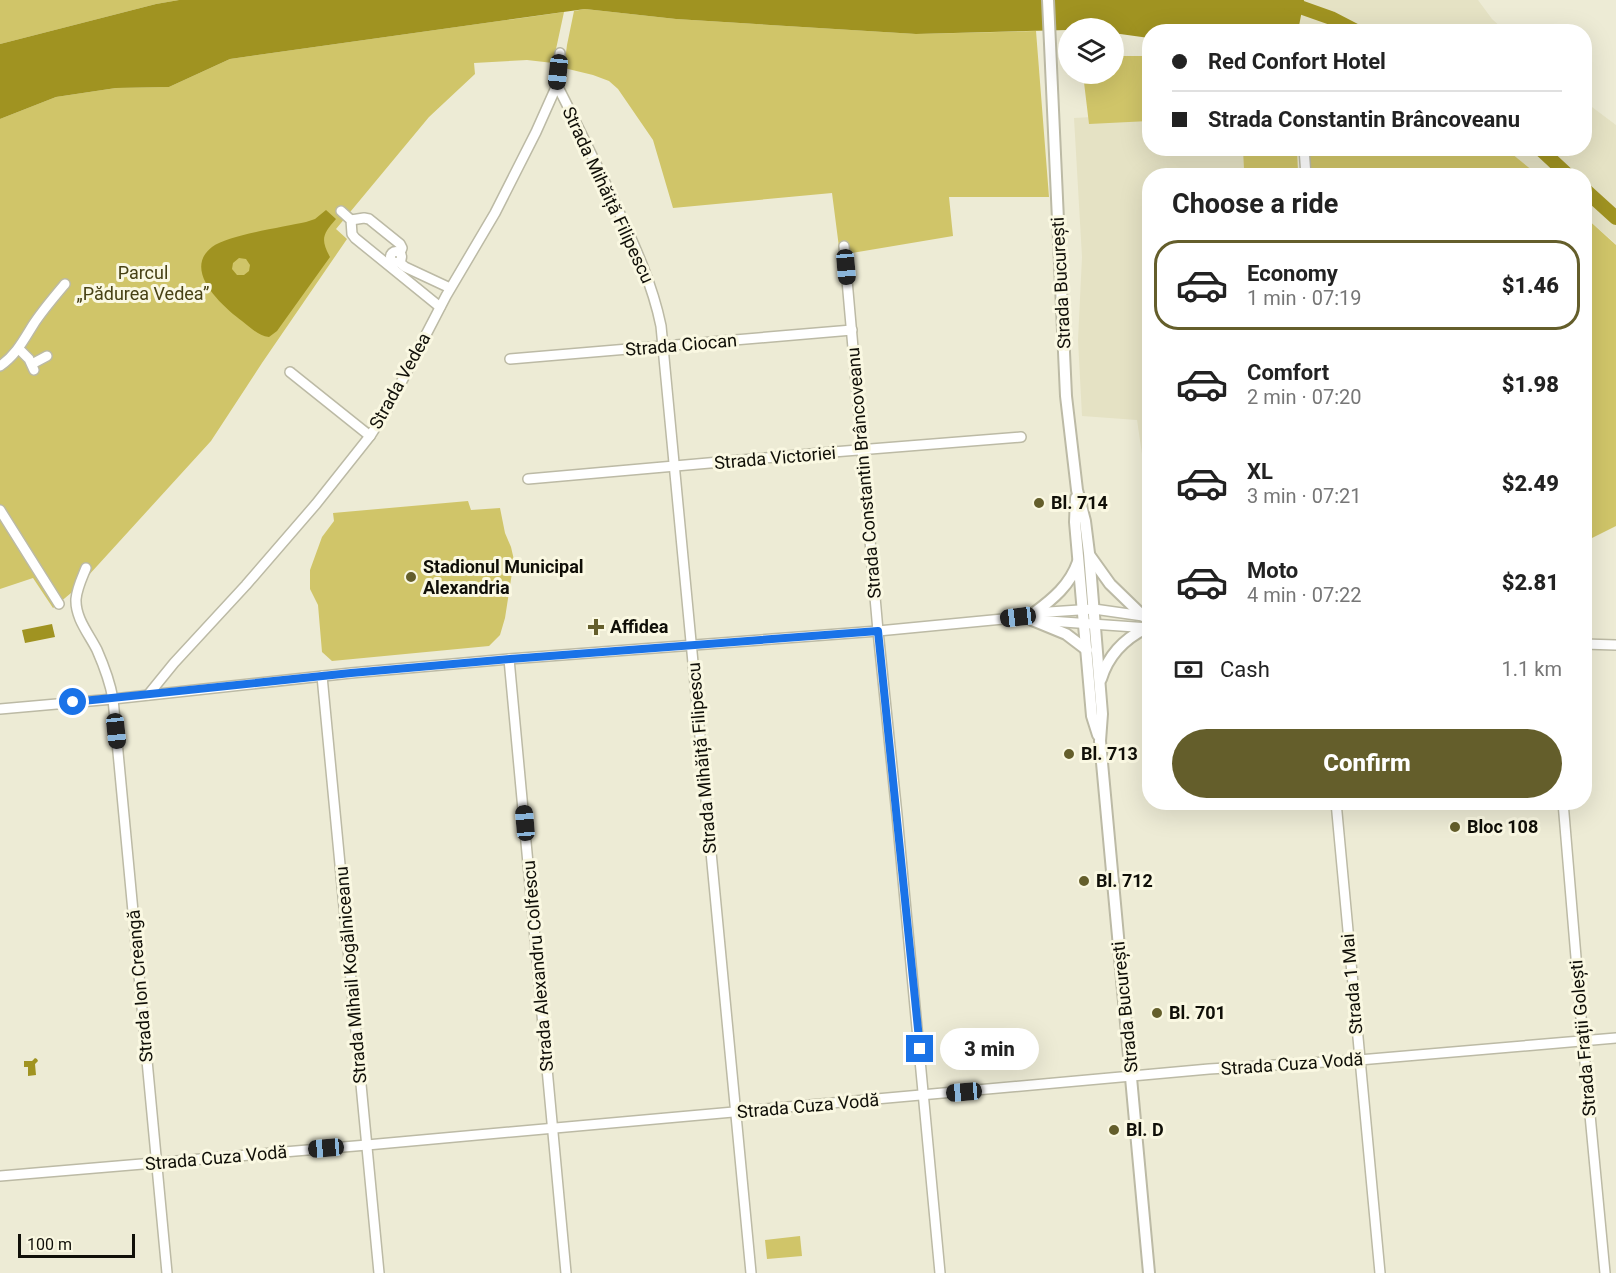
<!DOCTYPE html>
<html lang="en">
<head>
<meta charset="utf-8">
<style>
  :root { --surface:#fff; --page:#f6f6f6; --text:#222; --muted:#767676; --line:#e0e0e0; --accent:#645e2b }
  body { margin:0; font-family:Roboto,sans-serif; background:var(--page); color:var(--text); height:100vh; display:flex; flex-direction:column; font-size:22px; white-space:nowrap }
  * { box-sizing:border-box; margin:0 }
  p { font-size:20px; color:var(--muted) }
  .icon { flex:none; width:33px; height:33px; fill:none; stroke:currentColor; stroke-width:2; stroke-linecap:round; stroke-linejoin:round }
  .map { position:relative; flex:1; overflow:hidden }
  .details { position:absolute; left:1142px; top:168px; width:450px; height:642px; display:flex; flex-direction:column; background:var(--surface); border-radius:24px; box-shadow:0 6px 24px #0002 }
  .details>* { flex:none }
  .guide { position:absolute; left:1142px; top:24px; width:450px; height:132px; border-radius:24px; box-shadow:0 6px 24px #0002; display:grid; align-content:center; height:132px; padding:0 30px; background:var(--surface) }
  .controls { position:absolute; left:1058px; top:18px; display:grid; gap:12px }
  .controls a { display:grid; place-items:center; width:66px; height:66px; border-radius:50%; background:var(--surface); box-shadow:0 6px 24px #0002; font-size:30px }
  .scale { position:absolute; left:18px; bottom:15px; width:117px; box-sizing:border-box; padding-left:6px; border:3px solid #100f08; border-top:0; font-size:16px; line-height:21px; white-space:nowrap; color:#100f08; -webkit-text-stroke:4px #faf8e2; paint-order:stroke }
  .end { position:absolute; width:27px; height:27px; margin:-14px; border:8px solid #1a73e8; background:#fff; box-shadow:0 0 0 3px #fff }
  .from { border-radius:50% }
  .bubble { position:absolute; height:42px; border-radius:21px; background:var(--surface); box-shadow:0 6px 24px #0002; font-size:20px; font-weight:800; line-height:42px; text-align:center }
  .car { position:absolute; width:18px; height:36px; margin:-18px -9px; border-radius:8px; box-shadow:0 0 4px 2px #0007; background:linear-gradient(#222 24%,#8ab4d8 0 40%,#222 0 76%,#8ab4d8 0 86%,#222 0) }
  .guide b { display:flex; align-items:center; gap:21px; height:57px; font-size:22px }
  .guide b+b { border-top:2px solid var(--line) }
  .guide i { width:15px; height:15px; background:var(--text) }
  ul { padding:0; list-style:none }
  li { display:flex; align-items:center; gap:18px; height:90px; margin:0 12px 9px; padding:0 18px; border:3px solid transparent; border-radius:24px }
  li div { flex:1 }
  li b { display:block; font-size:22px }
  li em { font-style:normal; font-weight:800 }
  li.on { border-color:var(--accent) }
  li>.icon { width:54px; height:54px; stroke-width:1.5 }
  h2 { padding:0 30px; font-size:27px; line-height:72px }
  .pay { display:flex; align-items:center; gap:15px; height:66px; padding:0 30px; font-size:22px }
  .pay p { margin-inline-start:auto }
  .primary-button { display:flex; gap:12px; margin-top:auto; padding:12px 30px }
  .primary-button a { flex:1; height:69px; border-radius:36px; background:var(--accent); color:#fff; font-size:24px; font-weight:800; line-height:69px; text-align:center }
  .map>svg:first-child { display:block }
  .built { fill:#e5e2c4 }
  .green { fill:#d0c569 }
  .water { fill:#a09321; fill-rule:evenodd }
  .lines { fill:none; stroke-linecap:round; stroke-linejoin:round }
  .river { stroke:#a09321; stroke-width:14 }
  .minor-casing { stroke:#bcbaa5; stroke-width:12 }
  .major-casing { stroke:#bcbaa5; stroke-width:14 }
  .minor { stroke:#fff; stroke-width:9 }
  .major { stroke:#fff; stroke-width:10 }
  .route { stroke:#1a73e8; stroke-width:8 }
  .poi-dot { fill:#645e2b; stroke:#faf8e2; stroke-width:2 }
  .labels { text-anchor:middle; stroke-width:6; stroke-linejoin:round; paint-order:stroke }
  .street-label { font-size:18px; fill:#100f08; stroke:#faf8e2 }
  .park-label { font-size:18px; fill:#474115; stroke:#faf8e2 }
  .poi-label { font-size:18px; font-weight:bold; fill:#100f08; stroke:#faf8e2; text-anchor:start }
</style>
</head>
<body>
<div class="map">
<svg width="1616" height="1273" viewBox="0 0 1616 1273">
  <rect width="100%" height="100%" fill="#edebd5"/>
  <g class="built">
    <path d="M659,0h819l14,19 13,12 -339,1z"/>
    <path d="M1584,101l32,24v119l-32,-28v-40l-46,-1 -32,-26 78,-1z"/>
    <path d="M1149,114v34l147,1v26l-147,1v278h-7l-5,-34 -55,-4 -4,-76 4,-83 -8,-139z"/>
  </g>
  <g class="green">
    <path d="M0,0h179l-23,4 -156,40z"/>
    <path d="M585,9l91,10 240,15 120,-3 13,166h-100l4,39 -113,19 -8,-62 -159,15 -20,-68 -35,-51 -9,-8 -16,-6 -29,-7 3,-23 7,-34z"/>
    <path d="M564,12l-11,51 -26,-3 -53,3 1,11 -46,43 -93,112 11,10 -85,124 -51,78 -134,147 -24,20 -20,-30 -33,11v-470l56,-22 60,-9 53,-1 61,-28z"/>
    <path d="M1113,56h36v65l-60,3 -6,-50h30z"/>
    <path d="M1243,149h54l1,23 -54,-3z"/>
    <path d="M1308,149h198l32,26h-228z"/>
    <path d="M1584,216l32,29v281l-32,16z"/>
    <path d="M468,501l3,9 29,-2 5,25 6,14 3,13 -9,58 -5,17 -11,11 -157,15 -10,-9 -4,-47 -8,-16v-19l12,-33 12,-16 -1,-8z"/>
    <path d="M800,1236l2,20 -35,3 -2,-19z"/>
  </g>
  <g class="water">
    <path d="M179,0h1125l-6,31 -149,1v6l-36,-5v-5h-45v2l-152,4 -240,-15 -91,-10 -355,50 -61,28 -53,1 -60,9 -56,22v-75l156,-40z"/>
    <path d="M326,210l10,9c-13,15 -16,20 -6,38l-53,74 -8,6c-11,-1 -19,-10 -27,-16 -20,-15 -60,-51 -30,-74 16,-12 72,-20 94,-25l9,-3zM239,258l7,1 4,6 -1,6 -5,4h-7l-5,-6 1,-6z"/>
    <path d="M52,624l3,13 -30,6 -3,-13z"/>
    <path d="M35,1058l2,1 1,2 -3,3 1,11 -8,1v-9h-4v-6h8z"/>
  </g>
  <g class="lines">
    <g class="river">
      <path d="M1280,0l51,18 27,14"/>
      <path d="M1539,148l30,28"/>
      <path d="M1584,189l32,29"/>
    </g>
    <defs>
      <g id="minor">
        <path d="M557,85c20,39 38,77 57,116 19,41 38,81 47,125l90,947"/>
        <path d="M1304,148l2,28"/>
        <path d="M341,211l10,9 1,14 3,4 85,69"/>
        <path d="M351,220l13,-2 5,1 31,25 2,4 -2,5"/>
        <path d="M844,246l34,385 19,184 43,458"/>
        <circle cx="396" cy="257" r="5.5"/>
        <path d="M399,262l6,5 45,21"/>
        <path d="M19,349l10,10 5,11"/>
        <path d="M510,359l342,-29"/>
        <path d="M32,364l15,-8"/>
        <path d="M0,366c16,-11 23,-25 33,-41 9,-14 21,-28 32,-41"/>
        <path d="M290,372l80,64"/>
        <path d="M528,479l305,-27 188,-15"/>
        <path d="M0,510l59,94"/>
        <path d="M86,568c-4,10 -9,20 -10,31 -1,19 13,35 21,51 7,16 13,32 16,49l54,574"/>
        <path d="M1035,620l114,8"/>
        <path d="M1584,644l32,1"/>
        <path d="M509,659l57,614"/>
        <path d="M322,676l57,597"/>
        <path d="M148,695l26,-32 72,-78 70,-81 54,-68 19,-30 57,-110 49,-83 41,-81 21,-47 3,-32"/>
        <path d="M0,709l113,-10 238,-26 158,-14 369,-28 125,-12 31,-6 60,-4 49,7 6,2"/>
        <path d="M1336,802l44,471"/>
        <path d="M1563,802l20,239 22,232"/>
        <path d="M0,1176l367,-31 842,-76 150,-9 257,-22"/>
      </g>
      <g id="major">
        <path d="M1048,0l18,396 11,94 8,31 4,32 13,161 -2,27 49,532"/>
        <path d="M1076,498l-1,24 17,194 6,19"/>
        <path d="M1090,556l20,28 33,32"/>
        <path d="M1034,613c19,-14 36,-28 44,-51"/>
        <path d="M1032,620l34,14 21,16"/>
        <path d="M1101,679c7,-23 23,-40 45,-51"/>
      </g>
    </defs>
    <use href="#minor" class="minor-casing"/>
    <use href="#major" class="major-casing"/>
    <use href="#minor" class="minor"/>
    <use href="#major" class="major"/>
  </g>
  <g class="lines">
    <path class="route" d="M73,702l278,-29 159,-14 368,-28 42,418"/>
  </g>
  <g class="poi-dot">
    <circle cx="1039" cy="503" r="6"/>
    <circle cx="411" cy="577" r="6"/>
    <path d="M593 618h6v6h6v6h-6v6h-6v-6h-6v-6h6z"/>
    <circle cx="1069" cy="754" r="6"/>
    <circle cx="1455" cy="827" r="6"/>
    <circle cx="1084" cy="881" r="6"/>
    <circle cx="1157" cy="1013" r="6"/>
    <circle cx="1114" cy="1130" r="6"/>
  </g>
  <g class="labels">
    <g class="street-label">
      <text transform="translate(608 195) rotate(65)" y="6">Strada Mihăiță Filipescu</text>
      <text transform="translate(1061 283) rotate(-93)" y="6">Strada București</text>
      <text transform="translate(681 345) rotate(-5)" y="6">Strada Ciocan</text>
      <text transform="translate(400 381) rotate(-61)" y="6">Strada Vedea</text>
      <text transform="translate(775 458) rotate(-5)" y="6">Strada Victoriei</text>
      <text transform="translate(864 473) rotate(-95)" y="6">Strada Constantin Brâncoveanu</text>
      <text transform="translate(702 758) rotate(-95)" y="6">Strada Mihăiță Filipescu</text>
      <text transform="translate(538 966) rotate(-95)" y="6">Strada Alexandru Colfescu</text>
      <text transform="translate(351 975) rotate(-95)" y="6">Strada Mihail Kogălniceanu</text>
      <text transform="translate(1352 984) rotate(-95)" y="6">Strada 1 Mai</text>
      <text transform="translate(140 986) rotate(-95)" y="6">Strada Ion Creangă</text>
      <text transform="translate(1125 1007) rotate(-96)" y="6">Strada București</text>
      <text transform="translate(1583 1038) rotate(-95)" y="6">Strada Frații Golești</text>
      <text transform="translate(1292 1064) rotate(-4)" y="6">Strada Cuza Vodă</text>
      <text transform="translate(808 1106) rotate(-5)" y="6">Strada Cuza Vodă</text>
      <text transform="translate(216 1158) rotate(-5)" y="6">Strada Cuza Vodă</text>
    </g>
    <g class="park-label">
      <text x="143" y="279">Parcul<tspan x="143" dy="21">„Pădurea Vedea”</tspan></text>
    </g>
    <g class="poi-label">
      <text x="1051" y="509">Bl. 714</text>
      <text x="423" y="573">Stadionul Municipal<tspan x="423" dy="21">Alexandria</tspan></text>
      <text x="610" y="633">Affidea</text>
      <text x="1081" y="760">Bl. 713</text>
      <text x="1467" y="833">Bloc 108</text>
      <text x="1096" y="887">Bl. 712</text>
      <text x="1169" y="1019">Bl. 701</text>
      <text x="1126" y="1136">Bl. D</text>
    </g>
  </g>
</svg>
<div class="controls">
<a><svg class="icon" aria-label="layers" viewBox="0 0 24 24"><path d="M12 4l9 5-9 5-9-5zM3 14l9 5 9-5"/></svg></a>
</div>
<div class="scale">100 m</div>
<i class="end from" style="left:73px;top:702px"></i>
<i class="end" style="left:920px;top:1049px"></i>
<div class="bubble" style="left:940px;top:1028px;width:99px">3 min</div>
<i class="car" style="left:558px;top:72px;rotate:186deg"></i>
<i class="car" style="left:846px;top:267px;rotate:175deg"></i>
<i class="car" style="left:1018px;top:617px;rotate:263deg"></i>
<i class="car" style="left:116px;top:731px;rotate:174deg"></i>
<i class="car" style="left:525px;top:823px;rotate:355deg"></i>
<i class="car" style="left:964px;top:1092px;rotate:265deg"></i>
<i class="car" style="left:326px;top:1148px;rotate:265deg"></i>
<div class="guide">
<b><i class="from"></i>Red Confort Hotel</b>
<b><i></i>Strada Constantin Brâncoveanu</b>
</div>
<section class="details">
<h2>Choose a ride</h2>
<ul>
<li class="on"><svg class="icon" aria-label="car" viewBox="0 0 24 24"><path d="M5 17H2v-5l4-1 3-4h7l3 4 3 1v5h-3M9 17h6M6 11h13"/><circle cx="7" cy="17" r="2"/><circle cx="17" cy="17" r="2"/></svg><div><b>Economy</b><p>1 min · 07:19</p></div><em>$1.46</em></li>
<li><svg class="icon" aria-label="car" viewBox="0 0 24 24"><path d="M5 17H2v-5l4-1 3-4h7l3 4 3 1v5h-3M9 17h6M6 11h13"/><circle cx="7" cy="17" r="2"/><circle cx="17" cy="17" r="2"/></svg><div><b>Comfort</b><p>2 min · 07:20</p></div><em>$1.98</em></li>
<li><svg class="icon" aria-label="car" viewBox="0 0 24 24"><path d="M5 17H2v-5l4-1 3-4h7l3 4 3 1v5h-3M9 17h6M6 11h13"/><circle cx="7" cy="17" r="2"/><circle cx="17" cy="17" r="2"/></svg><div><b>XL</b><p>3 min · 07:21</p></div><em>$2.49</em></li>
<li><svg class="icon" aria-label="car" viewBox="0 0 24 24"><path d="M5 17H2v-5l4-1 3-4h7l3 4 3 1v5h-3M9 17h6M6 11h13"/><circle cx="7" cy="17" r="2"/><circle cx="17" cy="17" r="2"/></svg><div><b>Moto</b><p>4 min · 07:22</p></div><em>$2.81</em></li>
</ul>
<div class="pay"><svg class="icon" aria-label="cash" viewBox="0 0 24 24"><path d="M3 7h18v10H3z"/><circle cx="12" cy="12" r="2"/></svg>Cash<p>1.1 km</p></div>
<div class="primary-button"><a>Confirm</a></div>
</section>
</div>
</body>
</html>
